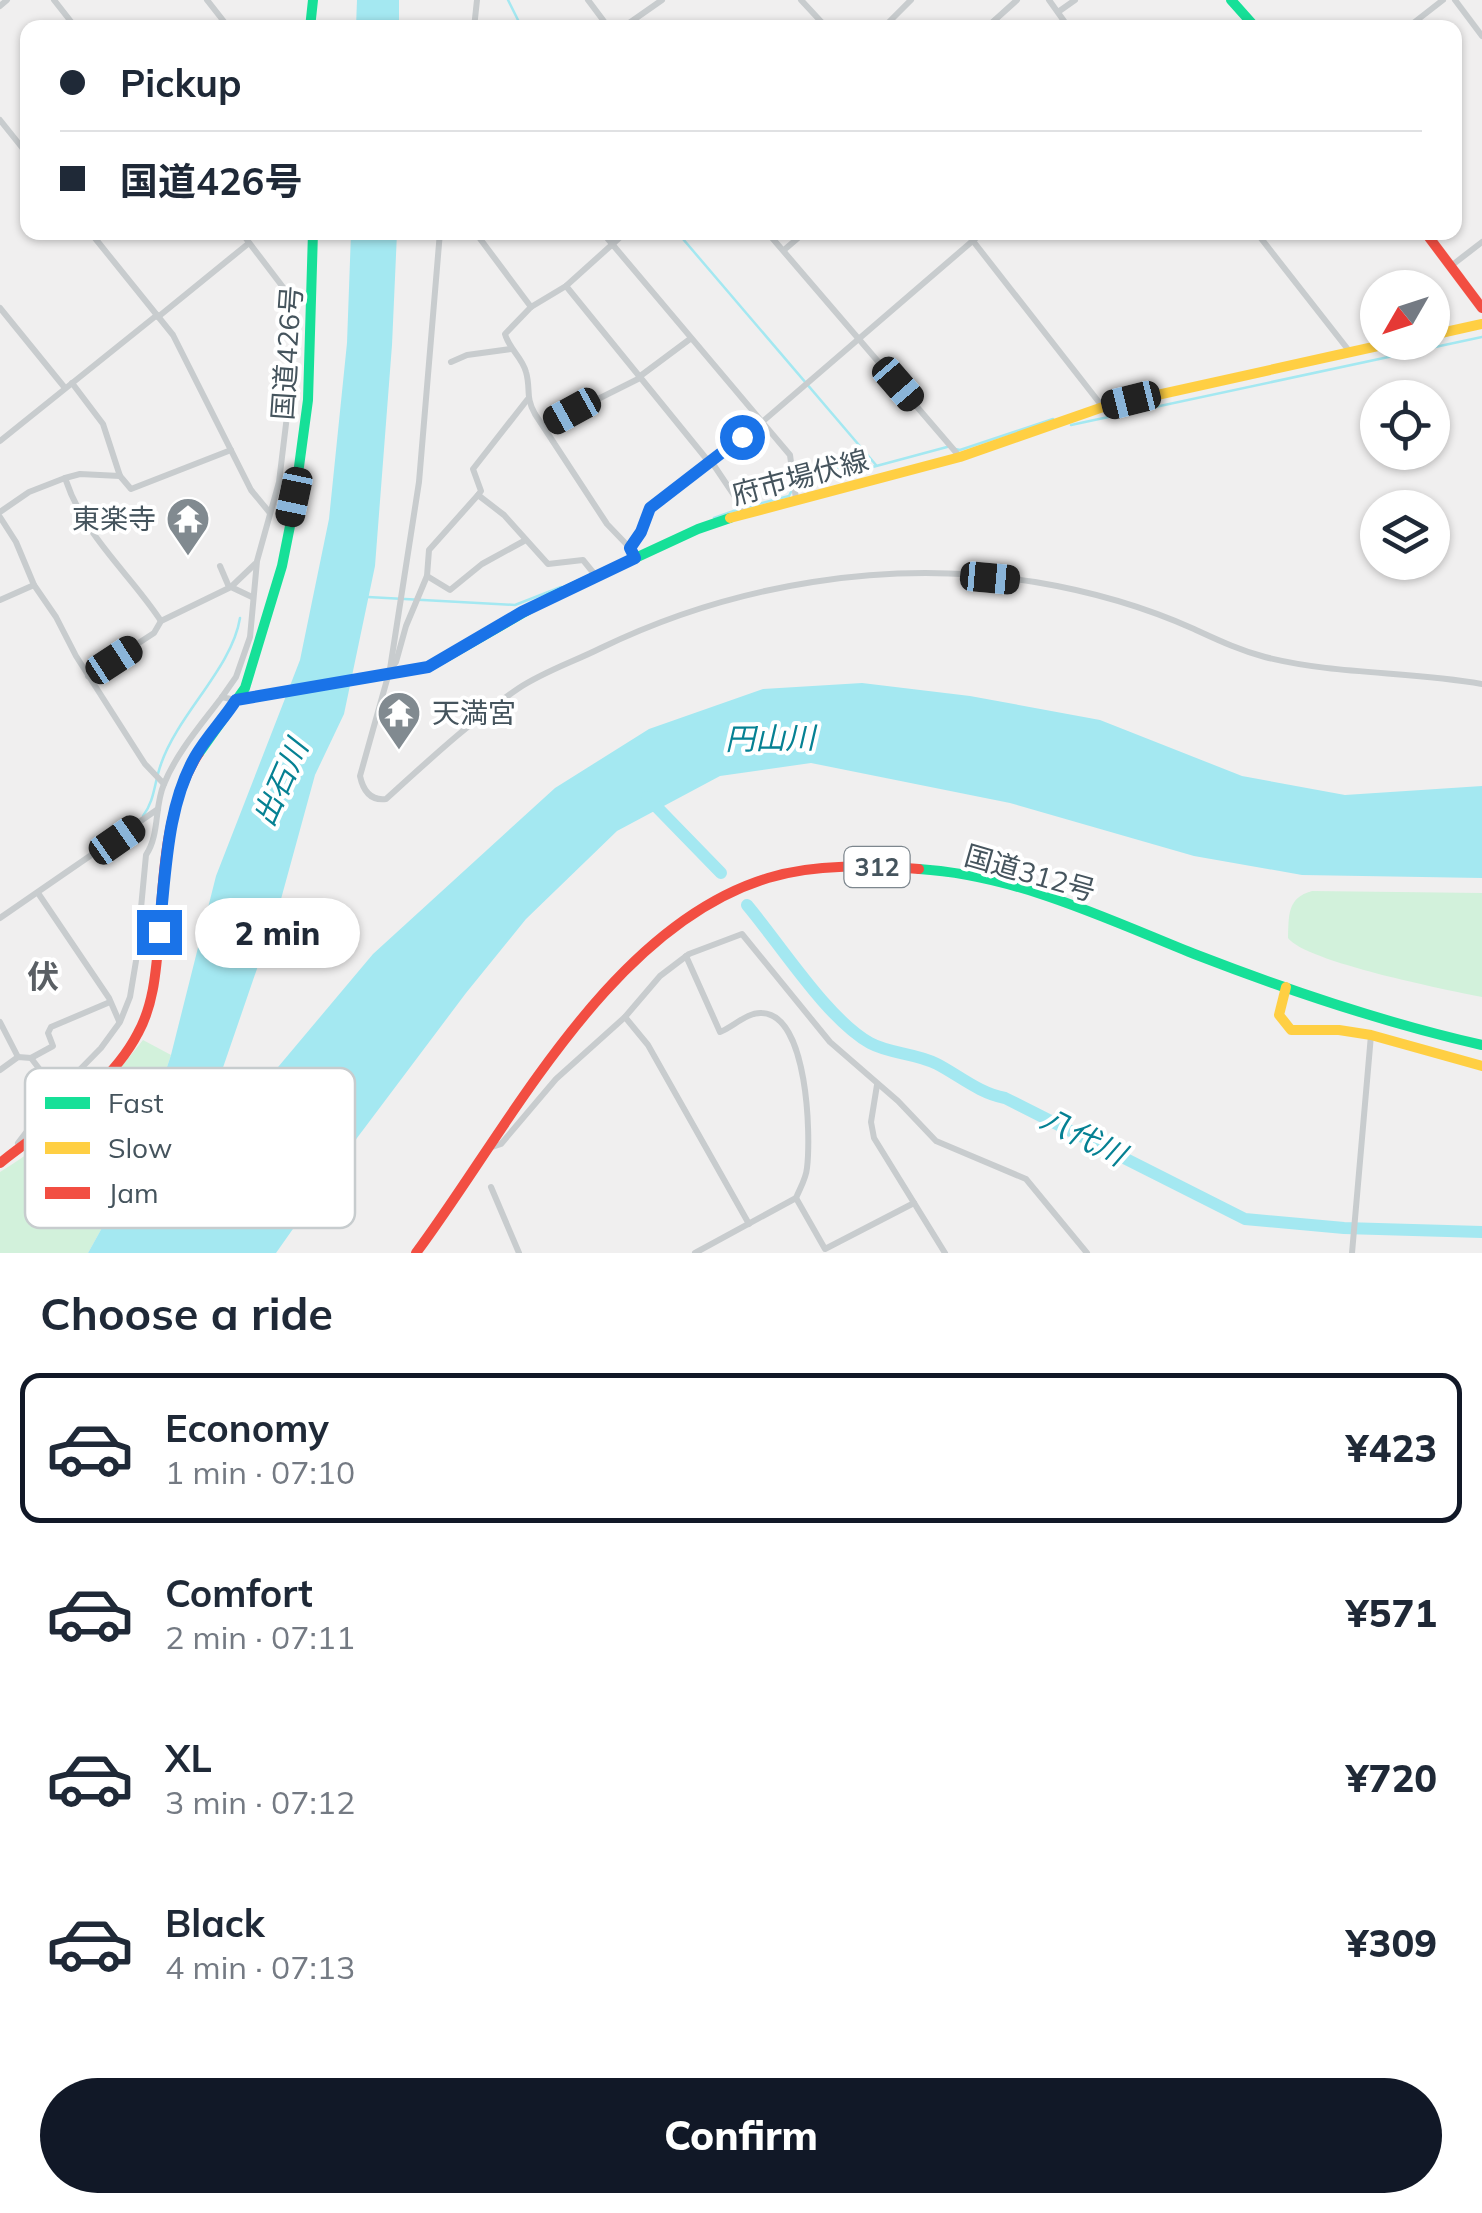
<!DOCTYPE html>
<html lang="en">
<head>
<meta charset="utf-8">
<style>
  :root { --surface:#fff; --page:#f6f6f7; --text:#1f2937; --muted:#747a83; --line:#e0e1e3; --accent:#111827 }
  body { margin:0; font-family:Mulish,"Noto Sans JP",sans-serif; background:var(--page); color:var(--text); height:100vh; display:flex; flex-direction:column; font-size:38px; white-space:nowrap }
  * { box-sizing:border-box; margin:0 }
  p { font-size:32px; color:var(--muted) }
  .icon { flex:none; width:55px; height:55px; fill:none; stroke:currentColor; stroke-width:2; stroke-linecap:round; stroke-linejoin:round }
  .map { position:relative; height:1253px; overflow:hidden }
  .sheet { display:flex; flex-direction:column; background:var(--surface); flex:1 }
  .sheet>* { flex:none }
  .hud { position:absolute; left:20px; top:20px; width:1442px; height:220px; border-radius:20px; box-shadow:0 2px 8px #0004; display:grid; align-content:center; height:220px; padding:0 40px; background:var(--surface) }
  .needle { width:65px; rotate:231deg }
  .buttons { position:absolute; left:1360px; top:270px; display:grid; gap:20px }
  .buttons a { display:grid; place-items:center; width:90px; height:90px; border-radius:50%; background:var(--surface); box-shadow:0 2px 8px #0004; font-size:50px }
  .end { position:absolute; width:45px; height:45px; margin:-22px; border:12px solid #1a73e8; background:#fff; box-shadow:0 0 0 5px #fff }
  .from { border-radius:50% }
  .bubble { position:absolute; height:70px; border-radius:35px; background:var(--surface); box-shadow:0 2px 8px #0004; font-size:32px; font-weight:800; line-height:70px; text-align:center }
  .car { position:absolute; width:30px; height:60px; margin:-30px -15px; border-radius:12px; box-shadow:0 0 8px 2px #0007; background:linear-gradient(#222 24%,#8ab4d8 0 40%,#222 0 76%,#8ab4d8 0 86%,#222 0) }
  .hud b { display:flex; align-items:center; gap:35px; height:95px; font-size:38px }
  .hud b+b { border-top:2px solid var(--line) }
  .hud i { width:25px; height:25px; background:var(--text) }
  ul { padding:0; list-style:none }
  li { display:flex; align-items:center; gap:30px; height:150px; margin:0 20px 15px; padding:0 20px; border:5px solid transparent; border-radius:20px }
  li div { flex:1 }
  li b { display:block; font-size:38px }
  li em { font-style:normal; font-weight:800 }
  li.selected { border-color:var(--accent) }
  li>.icon { width:90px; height:90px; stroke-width:1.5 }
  h2 { padding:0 40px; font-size:45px; line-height:120px }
  .cta { display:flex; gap:20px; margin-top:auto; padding:20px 40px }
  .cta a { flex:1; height:115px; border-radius:60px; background:var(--accent); color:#fff; font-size:40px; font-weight:800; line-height:115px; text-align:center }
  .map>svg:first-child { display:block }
  .green { fill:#d2f1db }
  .water { fill:#a4e8f1 }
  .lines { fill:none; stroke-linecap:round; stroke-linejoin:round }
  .stream { stroke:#a4e8f1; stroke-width:2.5 }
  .river { stroke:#a4e8f1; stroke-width:12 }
  .street { stroke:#c8ccce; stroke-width:6 }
  .fast { stroke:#16e098; stroke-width:10 }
  .slow { stroke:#ffcf43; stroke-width:10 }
  .jam { stroke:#f24e42; stroke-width:10 }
  .route { stroke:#1a73e8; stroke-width:12 }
  .labels { text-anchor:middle; stroke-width:8; stroke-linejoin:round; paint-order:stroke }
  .shield { fill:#fff; stroke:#7d878e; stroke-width:2.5 }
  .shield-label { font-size:25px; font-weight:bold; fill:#45545d }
  .street-label { font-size:28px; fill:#45545d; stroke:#fff }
  .poi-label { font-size:28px; fill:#45545d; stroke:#fff; text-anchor:end }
  .water-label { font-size:30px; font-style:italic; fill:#058193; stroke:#fff }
  .quarter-label { font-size:32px; font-weight:bold; fill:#5a5f64; stroke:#fff }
  .key { fill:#fff; stroke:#c7ccce; stroke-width:2.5 }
  .key-label { font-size:28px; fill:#45545d }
</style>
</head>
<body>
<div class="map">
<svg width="1482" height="1253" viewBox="0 0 1482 1253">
  <rect width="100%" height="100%" fill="#f0efef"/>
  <g class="green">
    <path d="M1312,891l170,2v104c-35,-7 -176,-35 -194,-59 1,-23 -1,-40 24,-47z"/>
    <path d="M143,1040l28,15 -20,60v17l-13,31 -50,90h-88v-81c56,-34 103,-81 143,-132z"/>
  </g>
  <g class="water">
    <path d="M357,0h42v27h-43z"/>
    <path d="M351,233h46l-5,112 -17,221 -31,148 -29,61 -34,124 -63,183 10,22 16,20 24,-45 105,-125 182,-166 94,-59 114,-40 99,-6 108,13 130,24 142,56 103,19 137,-9v92l-180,-3 -108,-19 -184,-53 -199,-40 -91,13 -103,55 -91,88 -60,74 -109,145 -81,115h-188l50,-90 13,-31v-17l20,-60 45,-179 84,-216 29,-141 18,-176z"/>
  </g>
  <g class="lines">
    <g class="stream">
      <path d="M508,0l14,28"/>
      <path d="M677,232l199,233"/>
      <path d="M1071,425l411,-88"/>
      <path d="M955,449l5,1 93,-31"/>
      <path d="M796,481l1,-4 53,-12 4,7 93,-25"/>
      <path d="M747,507l42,-11 4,-8"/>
      <path d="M714,518l25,-9"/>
      <path d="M368,597l147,8 46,-18"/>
      <path d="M143,816c12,-16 11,-33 18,-52 17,-50 71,-96 79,-146"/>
    </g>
    <g class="river">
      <path d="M647,797l74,76"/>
      <path d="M747,905c33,39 80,114 123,138 20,11 46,10 67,21 23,12 42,29 68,34l240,121 99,9 138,4"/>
    </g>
    <g class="street">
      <path d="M54,0l22,28"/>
      <path d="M207,0l22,28"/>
      <path d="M588,0l21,28"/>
      <path d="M801,0l26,28"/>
      <path d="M1049,0l20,28"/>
      <path d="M1455,0l27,36"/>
      <path d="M0,6l7,-6"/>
      <path d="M1058,12l17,-12"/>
      <path d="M474,28l3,-28"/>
      <path d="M622,28l40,-28"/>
      <path d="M883,28l28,-28"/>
      <path d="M986,28l31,-28"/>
      <path d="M1407,28l36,-28"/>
      <path d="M0,120l28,35"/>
      <path d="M90,232l83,103 78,155 19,23"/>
      <path d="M440,232l-21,250 -29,187 -30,107c3,14 10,25 26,23 42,-38 86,-79 133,-111 26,-17 54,-26 82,-40 132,-64 288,-90 434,-66 54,9 110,25 159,47 24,11 45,21 71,28 71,18 145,14 217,27"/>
      <path d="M475,232l56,75"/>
      <path d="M602,232l188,223 6,44"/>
      <path d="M626,232l-60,54 -35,21 -26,27c4,15 17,23 21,38 5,17 -1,25 9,42l72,110 23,24"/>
      <path d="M767,232l193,225"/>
      <path d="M966,232l136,174"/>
      <path d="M1256,232l94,120"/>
      <path d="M784,250l21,-18"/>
      <path d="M1451,266l31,-24"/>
      <path d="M566,286l143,176"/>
      <path d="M0,308l65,80"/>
      <path d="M158,317l91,-74"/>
      <path d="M451,362l16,-7 44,-6"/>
      <path d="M639,377l51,-38"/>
      <path d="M72,383l31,41 17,52 11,13 100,-39"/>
      <path d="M527,400l-54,69 8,22 -3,4 26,20 44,49 35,-4 13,16"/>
      <path d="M544,426l96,-48"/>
      <path d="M0,441l157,-126"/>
      <path d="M711,461l35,52"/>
      <path d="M120,476l-40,-2 -15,4c20,60 63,93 96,143"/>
      <path d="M0,512l29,-20 36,-14"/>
      <path d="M0,517l16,25 18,43 22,32 20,39 69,108 19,20"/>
      <path d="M630,548l11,-17 8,-23 105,-79 229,-197"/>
      <path d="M220,566l9,21"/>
      <path d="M427,576l23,14 32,-26 42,-23"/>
      <path d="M232,586l23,-22"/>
      <path d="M0,600l34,-15"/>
      <path d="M391,668l5,-6 10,-36 21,-50 2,-26 49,-55"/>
      <path d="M88,676l66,-43 7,-12 70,-34 21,10"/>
      <path d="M235,700l-13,-3 14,-20 14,-40 7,-76 22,-79 14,-116 -1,-67 -51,-67"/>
      <path d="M38,893l71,105 10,23"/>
      <path d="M0,918l158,-109"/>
      <path d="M686,956l34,76c13,-5 27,-20 42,-19 46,2 49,122 45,155 -1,11 -7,20 -11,30"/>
      <path d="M625,1017l23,28 101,179"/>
      <path d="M0,1022l18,35"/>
      <path d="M31,1058l22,-12 -5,-13 3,-6 59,-25"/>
      <path d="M0,1070l18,-13 13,1 16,21 6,18"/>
      <path d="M877,1085l-6,37 3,16 71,115"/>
      <path d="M18,1143l35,-46 48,-49 19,-26 10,-25 6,-36 10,-106c14,-21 8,-48 18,-71 13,-32 37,-59 58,-87"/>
      <path d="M492,1147l9,-3 55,-65 69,-62 35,-41 29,-22 53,-20 88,108 68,59 38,40 90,38 61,74"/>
      <path d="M491,1187l28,66"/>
      <path d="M695,1253l101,-55 29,51 89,-46"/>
      <path d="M1352,1253l19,-218"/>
    </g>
    <g class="fast">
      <path d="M1231,0l25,28"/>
      <path d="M310,28l3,-28"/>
      <path d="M237,700l192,-33 120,-69 149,-69 32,-11"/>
      <path d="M199,753l46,-65 37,-122 11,-55 15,-111 5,-168"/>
      <path d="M919,869c98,6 188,50 278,86 93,36 188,68 285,90"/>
    </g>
    <g class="slow">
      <path d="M1432,335l50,-11"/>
      <path d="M730,518l230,-61 143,-50 293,-65"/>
      <path d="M1286,987l-7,28 12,15h48l32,5 111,31"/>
    </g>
    <g class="jam">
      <path d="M1425,232l57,76"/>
      <path d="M0,1163c48,-38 109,-74 138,-130 16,-29 18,-63 21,-96 4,-61 6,-131 40,-184"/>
      <path d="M416,1253c93,-125 193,-327 352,-375 49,-15 101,-12 151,-9"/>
    </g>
  </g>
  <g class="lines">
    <path class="route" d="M159,932c7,-58 7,-124 36,-175 11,-20 29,-38 41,-57l192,-33 94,-55 113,-54 -5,-10 11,-16 9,-24 92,-71"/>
  </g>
  <defs>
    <symbol id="temple-pin" viewBox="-11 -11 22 30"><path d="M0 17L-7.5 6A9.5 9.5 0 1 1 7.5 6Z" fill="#818a90" stroke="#fff"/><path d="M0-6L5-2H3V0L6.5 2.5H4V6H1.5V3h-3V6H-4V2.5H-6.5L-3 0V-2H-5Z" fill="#fff"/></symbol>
  </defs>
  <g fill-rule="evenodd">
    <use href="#temple-pin" x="163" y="494" width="50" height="68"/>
    <use href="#temple-pin" x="374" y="688" width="50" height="68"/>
  </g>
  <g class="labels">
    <rect class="shield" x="844.5" y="847" width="65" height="40" rx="8"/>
    <g class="shield-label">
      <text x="877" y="876">312</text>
    </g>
    <g class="street-label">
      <text transform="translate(287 353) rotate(-86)" y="10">国道426号</text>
      <text transform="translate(800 477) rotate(-15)" y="10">府市場伏線</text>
      <text transform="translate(1030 873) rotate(16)" y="10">国道312号</text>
    </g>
    <g class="poi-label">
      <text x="156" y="529">東楽寺</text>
      <text x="432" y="723" text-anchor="start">天満宮</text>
    </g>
    <g class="water-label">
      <text transform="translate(770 739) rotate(-1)" y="10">円山川</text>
      <text transform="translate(281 783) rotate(-66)" y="10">出石川</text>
      <text transform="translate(1083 1137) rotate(27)" y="10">八代川</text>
    </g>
    <g class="quarter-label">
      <text x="43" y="988">伏</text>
    </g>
  </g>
  <rect x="25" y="1068" width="330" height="160" rx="15" class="key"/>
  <rect x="45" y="1097" width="45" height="12" fill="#16e098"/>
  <rect x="45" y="1142" width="45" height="12" fill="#ffcf43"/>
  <rect x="45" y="1187" width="45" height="12" fill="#f24e42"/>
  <g class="key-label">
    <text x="108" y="1113">Fast</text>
    <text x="108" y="1158">Slow</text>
    <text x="108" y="1203">Jam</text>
  </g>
</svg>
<div class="buttons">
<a><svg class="needle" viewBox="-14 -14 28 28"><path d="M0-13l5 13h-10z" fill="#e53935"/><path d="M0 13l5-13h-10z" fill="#747a83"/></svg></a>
<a><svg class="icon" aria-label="locate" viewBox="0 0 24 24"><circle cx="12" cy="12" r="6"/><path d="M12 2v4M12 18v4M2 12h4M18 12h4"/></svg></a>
<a><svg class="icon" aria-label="layers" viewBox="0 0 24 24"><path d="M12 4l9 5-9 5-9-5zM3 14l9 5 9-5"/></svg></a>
</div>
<i class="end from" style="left:742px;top:437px"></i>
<i class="end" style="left:159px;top:932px"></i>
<div class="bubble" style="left:195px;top:898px;width:165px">2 min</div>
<i class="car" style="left:898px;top:384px;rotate:139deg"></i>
<i class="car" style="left:1131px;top:400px;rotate:256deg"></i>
<i class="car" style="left:572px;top:411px;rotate:241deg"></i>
<i class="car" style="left:294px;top:497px;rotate:192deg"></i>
<i class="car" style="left:990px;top:578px;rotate:95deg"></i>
<i class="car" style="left:114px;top:660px;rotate:57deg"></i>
<i class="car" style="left:117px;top:840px;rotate:55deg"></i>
<div class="hud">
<b><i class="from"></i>Pickup</b>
<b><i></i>国道426号</b>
</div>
</div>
<section class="sheet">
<h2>Choose a ride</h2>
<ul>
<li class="selected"><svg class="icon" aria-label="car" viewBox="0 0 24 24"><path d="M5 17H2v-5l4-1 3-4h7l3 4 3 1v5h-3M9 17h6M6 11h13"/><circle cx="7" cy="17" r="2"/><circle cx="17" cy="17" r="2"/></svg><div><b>Economy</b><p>1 min · 07:10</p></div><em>¥423</em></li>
<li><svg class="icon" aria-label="car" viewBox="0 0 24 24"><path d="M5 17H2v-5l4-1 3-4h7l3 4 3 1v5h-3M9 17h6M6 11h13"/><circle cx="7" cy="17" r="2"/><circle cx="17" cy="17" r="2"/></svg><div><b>Comfort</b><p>2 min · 07:11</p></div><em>¥571</em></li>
<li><svg class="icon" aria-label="car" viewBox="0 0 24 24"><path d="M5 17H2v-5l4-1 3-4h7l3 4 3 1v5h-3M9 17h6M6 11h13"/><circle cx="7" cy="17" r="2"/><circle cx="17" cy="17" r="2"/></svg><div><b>XL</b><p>3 min · 07:12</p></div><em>¥720</em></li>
<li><svg class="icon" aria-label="car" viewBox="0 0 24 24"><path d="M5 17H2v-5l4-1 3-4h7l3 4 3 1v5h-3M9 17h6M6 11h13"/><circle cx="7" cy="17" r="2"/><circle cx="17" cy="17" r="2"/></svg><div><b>Black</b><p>4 min · 07:13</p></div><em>¥309</em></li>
</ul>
<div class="cta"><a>Confirm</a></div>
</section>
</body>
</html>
